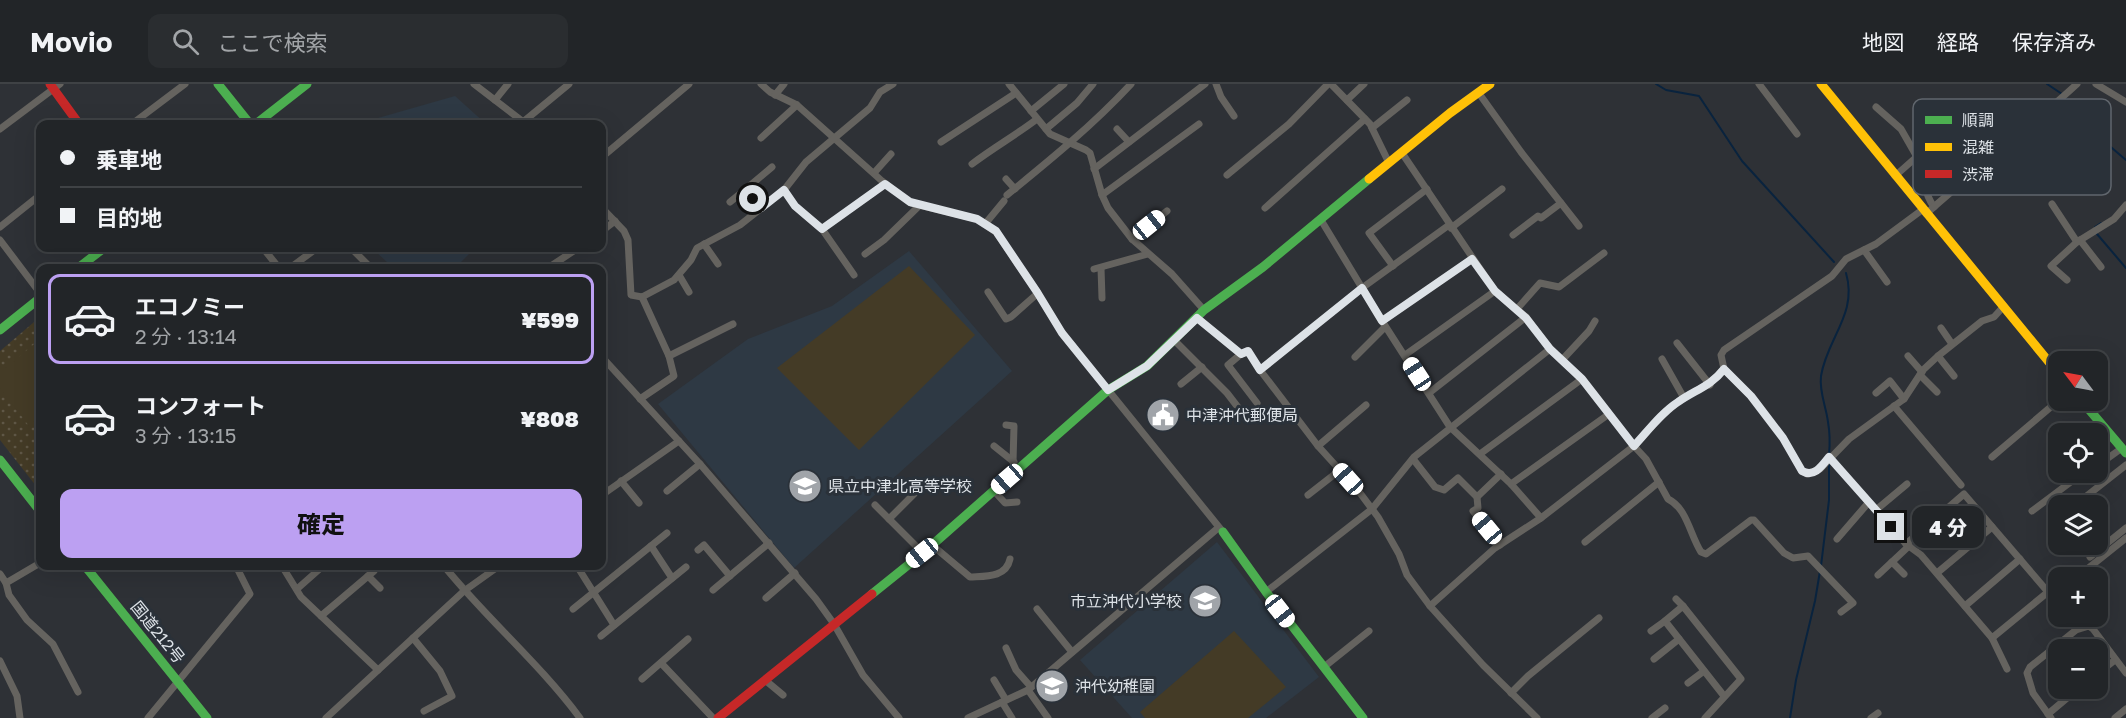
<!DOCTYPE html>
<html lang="ja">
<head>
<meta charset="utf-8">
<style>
  :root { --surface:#222528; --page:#2a2d30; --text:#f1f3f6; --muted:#a2a5a8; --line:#3f4245; --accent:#bca0f2 }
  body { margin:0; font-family:"Golos Text","Noto Sans JP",sans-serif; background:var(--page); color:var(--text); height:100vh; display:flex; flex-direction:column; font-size:22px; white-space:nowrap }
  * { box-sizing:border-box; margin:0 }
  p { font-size:20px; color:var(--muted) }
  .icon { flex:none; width:33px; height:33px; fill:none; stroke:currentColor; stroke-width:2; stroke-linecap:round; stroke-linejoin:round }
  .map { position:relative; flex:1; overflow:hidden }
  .details { position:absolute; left:36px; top:180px; width:570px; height:306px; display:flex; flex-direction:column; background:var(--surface); border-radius:12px; box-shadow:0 6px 24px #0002,0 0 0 2px var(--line) }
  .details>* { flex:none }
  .guide { position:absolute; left:36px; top:36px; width:570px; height:132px; border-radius:12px; box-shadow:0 6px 24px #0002,0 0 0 2px var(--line); display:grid; align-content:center; height:132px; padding:0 24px; background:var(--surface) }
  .needle { width:39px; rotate:302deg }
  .fabs { position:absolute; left:2048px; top:267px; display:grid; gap:12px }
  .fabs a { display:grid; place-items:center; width:60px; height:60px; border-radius:12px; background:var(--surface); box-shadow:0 6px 24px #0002,0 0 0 2px var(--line); font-size:30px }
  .end { position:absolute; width:27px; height:27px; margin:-14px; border:8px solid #dde2e7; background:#111; box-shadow:0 0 0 3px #111 }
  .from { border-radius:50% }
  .bubble { position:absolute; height:42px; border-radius:12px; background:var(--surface); box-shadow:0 6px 24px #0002,0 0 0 2px var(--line); font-size:20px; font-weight:800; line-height:42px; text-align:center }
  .car { position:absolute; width:18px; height:36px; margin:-18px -9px; border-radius:8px; box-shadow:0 0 4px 2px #0007; background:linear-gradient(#fff 24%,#345 0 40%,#fff 0 76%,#345 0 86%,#fff 0) }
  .guide b { display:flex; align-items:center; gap:21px; height:57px; font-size:22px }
  .guide b+b { border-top:2px solid var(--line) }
  .guide i { width:15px; height:15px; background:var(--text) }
  ul { padding:10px 0 0; list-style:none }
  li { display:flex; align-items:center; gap:18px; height:90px; margin:0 12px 9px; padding:0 12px; border:3px solid transparent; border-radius:12px }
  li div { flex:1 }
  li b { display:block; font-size:22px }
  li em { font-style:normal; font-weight:800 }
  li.on { border-color:var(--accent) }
  li>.icon { width:54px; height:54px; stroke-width:1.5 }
  .action { display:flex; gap:12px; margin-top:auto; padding:12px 24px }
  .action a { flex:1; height:69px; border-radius:12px; background:var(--accent); color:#111; font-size:24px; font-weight:800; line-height:69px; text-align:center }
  header { display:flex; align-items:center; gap:36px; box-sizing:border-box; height:84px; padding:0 30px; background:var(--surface); border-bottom:2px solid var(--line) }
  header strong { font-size:28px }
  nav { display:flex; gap:33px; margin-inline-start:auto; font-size:21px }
  .search { width:420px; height:54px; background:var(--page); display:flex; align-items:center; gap:15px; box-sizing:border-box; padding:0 21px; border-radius:12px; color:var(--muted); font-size:22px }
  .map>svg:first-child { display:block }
  .built { fill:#2e3944 }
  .park { fill:url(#park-dots) }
  .pitch { fill:#443b26 }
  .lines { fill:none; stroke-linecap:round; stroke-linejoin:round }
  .stream { stroke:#09233e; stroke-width:2 }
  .street { stroke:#65635f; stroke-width:7 }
  .fast { stroke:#4caf50; stroke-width:9 }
  .slow { stroke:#ffc107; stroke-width:9 }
  .jam { stroke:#c62828; stroke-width:9 }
  .route { stroke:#dde2e7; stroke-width:8 }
  .labels { text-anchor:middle; stroke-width:6; stroke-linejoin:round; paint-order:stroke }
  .poi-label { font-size:16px; fill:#dde2e7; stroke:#2a3139; text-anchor:start }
  .street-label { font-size:16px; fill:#dde2e7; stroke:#2a3139 }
  .key { fill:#2a3139; stroke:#60666d; stroke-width:1.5 }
  .key-label { font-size:16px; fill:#dde2e7 }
</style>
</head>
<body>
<header>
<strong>Movio</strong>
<div class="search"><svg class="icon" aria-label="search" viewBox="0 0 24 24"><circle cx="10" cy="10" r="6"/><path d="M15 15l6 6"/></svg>ここで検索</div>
<nav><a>地図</a><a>経路</a><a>保存済み</a></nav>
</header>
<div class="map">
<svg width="2126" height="634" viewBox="0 0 2126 634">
  <defs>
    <pattern id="park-dots" width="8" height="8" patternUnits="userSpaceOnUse" patternTransform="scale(1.5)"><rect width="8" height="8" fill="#443b26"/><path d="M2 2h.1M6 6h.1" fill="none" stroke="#5f5746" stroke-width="1.8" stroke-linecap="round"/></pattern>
  </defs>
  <rect width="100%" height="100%" fill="#2e3136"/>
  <g class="built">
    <path d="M455,12l31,28h-125l3,-2z"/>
    <path d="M372,164h103l-15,15 -15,5h-40l-17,-5z"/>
    <path d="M909,167l103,120 -218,197 -136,-164 90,-65 84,-33z"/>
    <path d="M1217,458l102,135 -53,41h-134l-52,-58z"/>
  </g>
  <path class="park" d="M40,233v174l-40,-51v-89z"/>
  <g class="pitch">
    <path d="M909,182l66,69 -116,115 -82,-82z"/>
    <path d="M40,255v78l-11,9 -29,-38v-15z"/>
    <path d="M1234,547l52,56 -38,31h-103l-5,-6z"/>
  </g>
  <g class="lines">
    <g class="stream">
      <path d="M1656,0l10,6 33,6 43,65 92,101"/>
      <path d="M2047,0l15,10 43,48 21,18"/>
      <path d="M2101,139l-6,4 2,7 29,34"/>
      <path d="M1829,371c1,-11 1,-22 -1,-33 -2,-16 -9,-30 -7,-46 6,-38 37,-62 25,-103"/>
      <path d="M1821,482l8,-66v-36"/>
      <path d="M1790,634l6,-38 19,-79 5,-30"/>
    </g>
    <g class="street">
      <path d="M474,0l52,40"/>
      <path d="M761,0l9,8 27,13 85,76 29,22 66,16 19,13 41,60 25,41 161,199"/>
      <path d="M1009,0l41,50 36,16 4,3 12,42 6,13 24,31 40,35 32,36"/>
      <path d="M1216,0l5,13 13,19"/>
      <path d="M1331,0l39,40 19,39"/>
      <path d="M1759,0l38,50"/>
      <path d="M2096,0l30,18"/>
      <path d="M1478,8l43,60 58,74"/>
      <path d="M775,11l9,-11"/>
      <path d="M495,16l13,-16"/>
      <path d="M1347,16l17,-16"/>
      <path d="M1876,23l25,22 16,28"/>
      <path d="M2050,25l33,37 -18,17"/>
      <path d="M1031,27l33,-27"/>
      <path d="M523,38l46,-38"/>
      <path d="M132,40l53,-40"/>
      <path d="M1372,44l35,-28"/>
      <path d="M0,45l60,-45"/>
      <path d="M1046,45l31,-26 16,-19"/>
      <path d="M1117,45l12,13"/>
      <path d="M761,54l36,-33"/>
      <path d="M941,58l75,-49"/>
      <path d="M2059,62l13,-12"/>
      <path d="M1402,69l93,138 31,26 24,32 32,30 52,67c14,-15 27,-33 44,-44 17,-12 33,-16 46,-33l27,27 32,42 19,33 5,3 13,-5 29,-30 55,-40 19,-29 15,-14 44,-35 12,-4 10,-11"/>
      <path d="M602,73l87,-73"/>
      <path d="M972,80c21,-16 44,-29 65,-45"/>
      <path d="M1094,85l111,-85"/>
      <path d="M874,89l17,-19"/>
      <path d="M1227,91l62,-51 39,-40"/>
      <path d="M1895,92l26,-23 3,1c-2,19 -1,38 10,53"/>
      <path d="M1006,95l9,10"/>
      <path d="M784,106l11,16 27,23 32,46"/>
      <path d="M1007,111c43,-35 86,-70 124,-111"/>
      <path d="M1102,111l97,-71"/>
      <path d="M730,118l16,-13"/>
      <path d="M2052,120l25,38 37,-23 12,-14"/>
      <path d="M602,124l22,23 4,9 3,55 11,2 32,-17 17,-20 6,-12 43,-23 44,-35 22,-28 64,-54 10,-16 13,-8"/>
      <path d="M761,124l-15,-19 26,-22"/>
      <path d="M1265,124l100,-89"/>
      <path d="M1926,130c49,-44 102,-85 151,-130"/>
      <path d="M1321,136l61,101 68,106 61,57 30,34"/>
      <path d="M985,140l19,-23"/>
      <path d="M0,143l40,-32"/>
      <path d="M1451,144l51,-39"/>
      <path d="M822,145l63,-45"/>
      <path d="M602,147l13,-10"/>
      <path d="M1513,151l25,-19 3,2 20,-15"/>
      <path d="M1132,155l35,-28"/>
      <path d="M0,156l40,53"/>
      <path d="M2080,156l21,27"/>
      <path d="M704,160l14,20"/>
      <path d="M263,164l16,20"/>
      <path d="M351,164l20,20"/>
      <path d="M1864,166l23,32"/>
      <path d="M865,170l19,-14 36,-35"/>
      <path d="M1393,182l-24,-33 58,-44"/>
      <path d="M290,184l27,-20"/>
      <path d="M548,184l30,-20"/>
      <path d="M1101,184l1,30"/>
      <path d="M1094,185l54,-15"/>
      <path d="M679,191l10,17"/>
      <path d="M2067,196l-16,-14 26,-24"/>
      <path d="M988,208l18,27 5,-2 27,-24"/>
      <path d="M1517,225l23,-26 19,4 45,-34"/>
      <path d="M1197,234l44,36 7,-3 12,19 58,76 39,43 21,28 21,37 8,21 23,31 53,59 54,53"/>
      <path d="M1382,237l90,-62"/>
      <path d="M1941,244l11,16"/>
      <path d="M1174,256l53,53 20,26"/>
      <path d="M1677,259l33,42"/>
      <path d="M1241,270l-13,11 29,38"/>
      <path d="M1405,271l90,-64"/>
      <path d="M669,272l64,-32"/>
      <path d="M1908,272l14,16"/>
      <path d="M1938,272l16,20"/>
      <path d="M602,273l98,107 116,135 18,25 29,51 36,43"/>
      <path d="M1355,273l30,-30"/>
      <path d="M1662,275l22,39"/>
      <path d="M1562,276l27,-29 6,-10"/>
      <path d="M1724,285l-3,-14 3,-5 108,-74 14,-17 30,-15 46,-34"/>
      <path d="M1260,286l102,-82 87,-63"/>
      <path d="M1920,291l17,17"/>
      <path d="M1181,300l21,-17"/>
      <path d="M1429,309l97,-76"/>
      <path d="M1876,309l14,-12 14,18"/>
      <path d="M640,315l34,-23 -5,-20 -27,-59"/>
      <path d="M1894,322l67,79"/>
      <path d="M1006,341l8,1 -1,36"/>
      <path d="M994,362l20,16"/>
      <path d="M1318,362l48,-41"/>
      <path d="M1480,370l102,-75"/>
      <path d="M1829,373l77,87 15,11 71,83 56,-46 10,-4"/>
      <path d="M1992,373l67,-57"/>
      <path d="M1413,375l22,28 9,3 14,-12 19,19 1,11 -5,3 27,34"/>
      <path d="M2097,382l25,-18"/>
      <path d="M621,397l18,22"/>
      <path d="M1511,400l98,-70"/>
      <path d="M667,407l33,-27"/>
      <path d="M994,407l11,12 12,-1"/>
      <path d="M602,411l77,-54"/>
      <path d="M1308,411l32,-25"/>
      <path d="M1477,413l24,-23"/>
      <path d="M2079,418l47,-37"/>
      <path d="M875,421l48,48"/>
      <path d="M1876,426l31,-26"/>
      <path d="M2032,427l52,-39"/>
      <path d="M889,435l30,-30"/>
      <path d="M1837,455l32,-37"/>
      <path d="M1585,458l74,-60"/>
      <path d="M1906,460l58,-50 84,98"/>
      <path d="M932,461l38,32c15,-1 36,1 40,-18"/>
      <path d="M651,462l21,32"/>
      <path d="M698,466l6,-5 26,31"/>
      <path d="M2090,473l36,-29"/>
      <path d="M1892,478l12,12"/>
      <path d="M282,482l19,31 77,73"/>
      <path d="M444,482c43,53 95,97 136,152"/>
      <path d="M577,482l37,59"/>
      <path d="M1937,489l55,-46"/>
      <path d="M0,490l6,9 34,-20"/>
      <path d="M1878,491l31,-29"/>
      <path d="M368,492l12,12"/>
      <path d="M2076,494l50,-40"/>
      <path d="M6,499l3,12 18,25 26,24 25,48"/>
      <path d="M297,505l26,-23"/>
      <path d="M713,506l56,-47"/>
      <path d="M1266,508l106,-83 42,-52 136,-108"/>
      <path d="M766,514l29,-25"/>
      <path d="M1676,515l7,7"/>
      <path d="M1430,522l65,-58 46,-30 93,-72 12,13 22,40c19,9 22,36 33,53l5,2 45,-34h3l30,33 9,5 15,-2 45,47 -12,9"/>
      <path d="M1965,522l55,-47"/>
      <path d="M573,525l94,-76"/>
      <path d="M1037,525l35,43"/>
      <path d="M321,532l53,-45"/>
      <path d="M1651,547l14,-10"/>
      <path d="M601,552l85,-69"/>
      <path d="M413,554l27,33 12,25 -28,15"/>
      <path d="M1992,554l15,31"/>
      <path d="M1006,564l10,22 15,17"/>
      <path d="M1654,575l25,-20"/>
      <path d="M0,577l17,35 3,22"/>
      <path d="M661,579l52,55"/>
      <path d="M1324,583l45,-36"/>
      <path d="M2097,590l18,-14"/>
      <path d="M642,595l46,-40"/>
      <path d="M765,596l18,15"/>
      <path d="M994,596l12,20"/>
      <path d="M1688,599l16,-12"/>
      <path d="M1028,606l20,28"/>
      <path d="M1511,609l17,-17 71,-58"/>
      <path d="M1002,618l10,16"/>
      <path d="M2048,630l31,-26"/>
      <path d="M148,634l102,-124 -14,-28"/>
      <path d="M326,634l138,-127 35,-25"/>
      <path d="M968,634l60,-28 190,-162"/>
      <path d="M1652,634l13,-10"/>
      <path d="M1705,634l36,-39 -58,-73 -18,15 59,75"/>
      <path d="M1871,634l7,-5"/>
      <path d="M2051,634l-18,-25 -6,-20 3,-6 46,-37 13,-4 4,3 33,44"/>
      <path d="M2115,634l11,-9"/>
    </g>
    <g class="fast">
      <path d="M218,0l32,40"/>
      <path d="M256,40l51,-40"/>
      <path d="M78,184l26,-20"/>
      <path d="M0,246l40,-32"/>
      <path d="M2081,316l45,53"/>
      <path d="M0,376l40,51"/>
      <path d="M1223,448l43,60 97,126"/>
      <path d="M85,482l122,152"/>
      <path d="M872,510l51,-41 185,-163 39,-24 57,-56 59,-43 106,-88"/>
    </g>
    <g class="slow">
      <path d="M1821,0l237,289"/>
      <path d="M1369,95l81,-66 40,-29"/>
    </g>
    <g class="jam">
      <path d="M50,0l29,40"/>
      <path d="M718,634l154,-124"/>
    </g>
  </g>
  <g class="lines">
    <path class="route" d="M753,115l8,9 23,-18 11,16 27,23 63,-45 25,18 67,17 19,12 41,61 25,41 46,57 39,-24 50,-48 44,36 7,-3 12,19 102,-82 20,33 90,-62 23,32 31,27 24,31 32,30 52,67c14,-15 27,-33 44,-44 17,-12 33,-16 46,-33l27,27 32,42 19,33c12,7 20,-5 27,-14l62,70"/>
  </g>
  <defs>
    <symbol id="civic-disc" viewBox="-11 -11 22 22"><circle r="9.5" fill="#a0a4a9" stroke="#2a3139"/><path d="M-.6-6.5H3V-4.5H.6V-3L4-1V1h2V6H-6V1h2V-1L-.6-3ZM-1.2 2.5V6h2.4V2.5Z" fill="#fff"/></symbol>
    <symbol id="school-disc" viewBox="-11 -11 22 22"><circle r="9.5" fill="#a0a4a9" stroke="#2a3139"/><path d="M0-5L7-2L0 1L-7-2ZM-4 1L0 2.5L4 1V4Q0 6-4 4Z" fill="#fff"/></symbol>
  </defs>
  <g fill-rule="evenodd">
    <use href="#civic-disc" x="1144" y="312" width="38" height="38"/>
    <use href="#school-disc" x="786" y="383" width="38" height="38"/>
    <use href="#school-disc" x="1186" y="498" width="38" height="38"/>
    <use href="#school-disc" x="1033" y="583" width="38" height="38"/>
  </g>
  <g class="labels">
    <g class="poi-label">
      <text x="1186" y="337">中津沖代郵便局</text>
      <text x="828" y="408">県立中津北高等学校</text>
      <text x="1182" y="523" text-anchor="end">市立沖代小学校</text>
      <text x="1075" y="608">沖代幼稚園</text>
    </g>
    <g class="street-label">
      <text transform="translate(158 548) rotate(51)" y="6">国道212号</text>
    </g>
  </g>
  <rect x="1913" y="15" width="198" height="96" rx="9" class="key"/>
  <rect x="1925" y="32" width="27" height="8" fill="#4caf50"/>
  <rect x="1925" y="59" width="27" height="8" fill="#ffc107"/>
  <rect x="1925" y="86" width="27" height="8" fill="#c62828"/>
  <g class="key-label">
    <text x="1962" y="42">順調</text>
    <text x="1962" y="69">混雑</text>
    <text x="1962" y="96">渋滞</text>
  </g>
</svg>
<div class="fabs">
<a><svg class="needle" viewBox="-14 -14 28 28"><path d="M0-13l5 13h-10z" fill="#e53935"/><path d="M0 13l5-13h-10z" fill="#a2a5a8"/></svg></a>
<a><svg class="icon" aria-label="locate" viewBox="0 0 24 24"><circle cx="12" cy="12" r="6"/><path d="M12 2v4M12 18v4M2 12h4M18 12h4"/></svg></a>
<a><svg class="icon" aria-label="layers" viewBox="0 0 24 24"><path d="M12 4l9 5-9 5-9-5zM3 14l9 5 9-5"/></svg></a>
<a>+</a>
<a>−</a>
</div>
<i class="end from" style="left:753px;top:115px"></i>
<i class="end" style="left:1891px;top:443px"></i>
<div class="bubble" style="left:1912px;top:422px;width:72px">4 分</div>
<i class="car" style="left:1149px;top:141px;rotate:51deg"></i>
<i class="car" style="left:1417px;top:290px;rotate:327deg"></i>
<i class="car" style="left:1007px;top:395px;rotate:229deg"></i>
<i class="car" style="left:1348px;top:395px;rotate:318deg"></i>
<i class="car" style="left:1487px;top:444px;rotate:320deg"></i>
<i class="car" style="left:922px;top:469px;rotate:231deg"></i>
<i class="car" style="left:1280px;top:527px;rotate:142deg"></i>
<div class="guide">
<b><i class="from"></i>乗車地</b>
<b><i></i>目的地</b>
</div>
<section class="details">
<ul>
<li class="on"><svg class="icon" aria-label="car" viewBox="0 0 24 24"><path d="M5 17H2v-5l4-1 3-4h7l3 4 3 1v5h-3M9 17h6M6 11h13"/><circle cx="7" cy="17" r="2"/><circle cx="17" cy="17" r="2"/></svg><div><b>エコノミー</b><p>2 分 · 13:14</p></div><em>¥599</em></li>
<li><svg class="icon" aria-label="car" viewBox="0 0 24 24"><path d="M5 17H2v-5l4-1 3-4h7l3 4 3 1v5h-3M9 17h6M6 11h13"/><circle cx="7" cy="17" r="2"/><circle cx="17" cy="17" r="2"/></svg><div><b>コンフォート</b><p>3 分 · 13:15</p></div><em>¥808</em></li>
</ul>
<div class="action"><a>確定</a></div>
</section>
</div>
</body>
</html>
